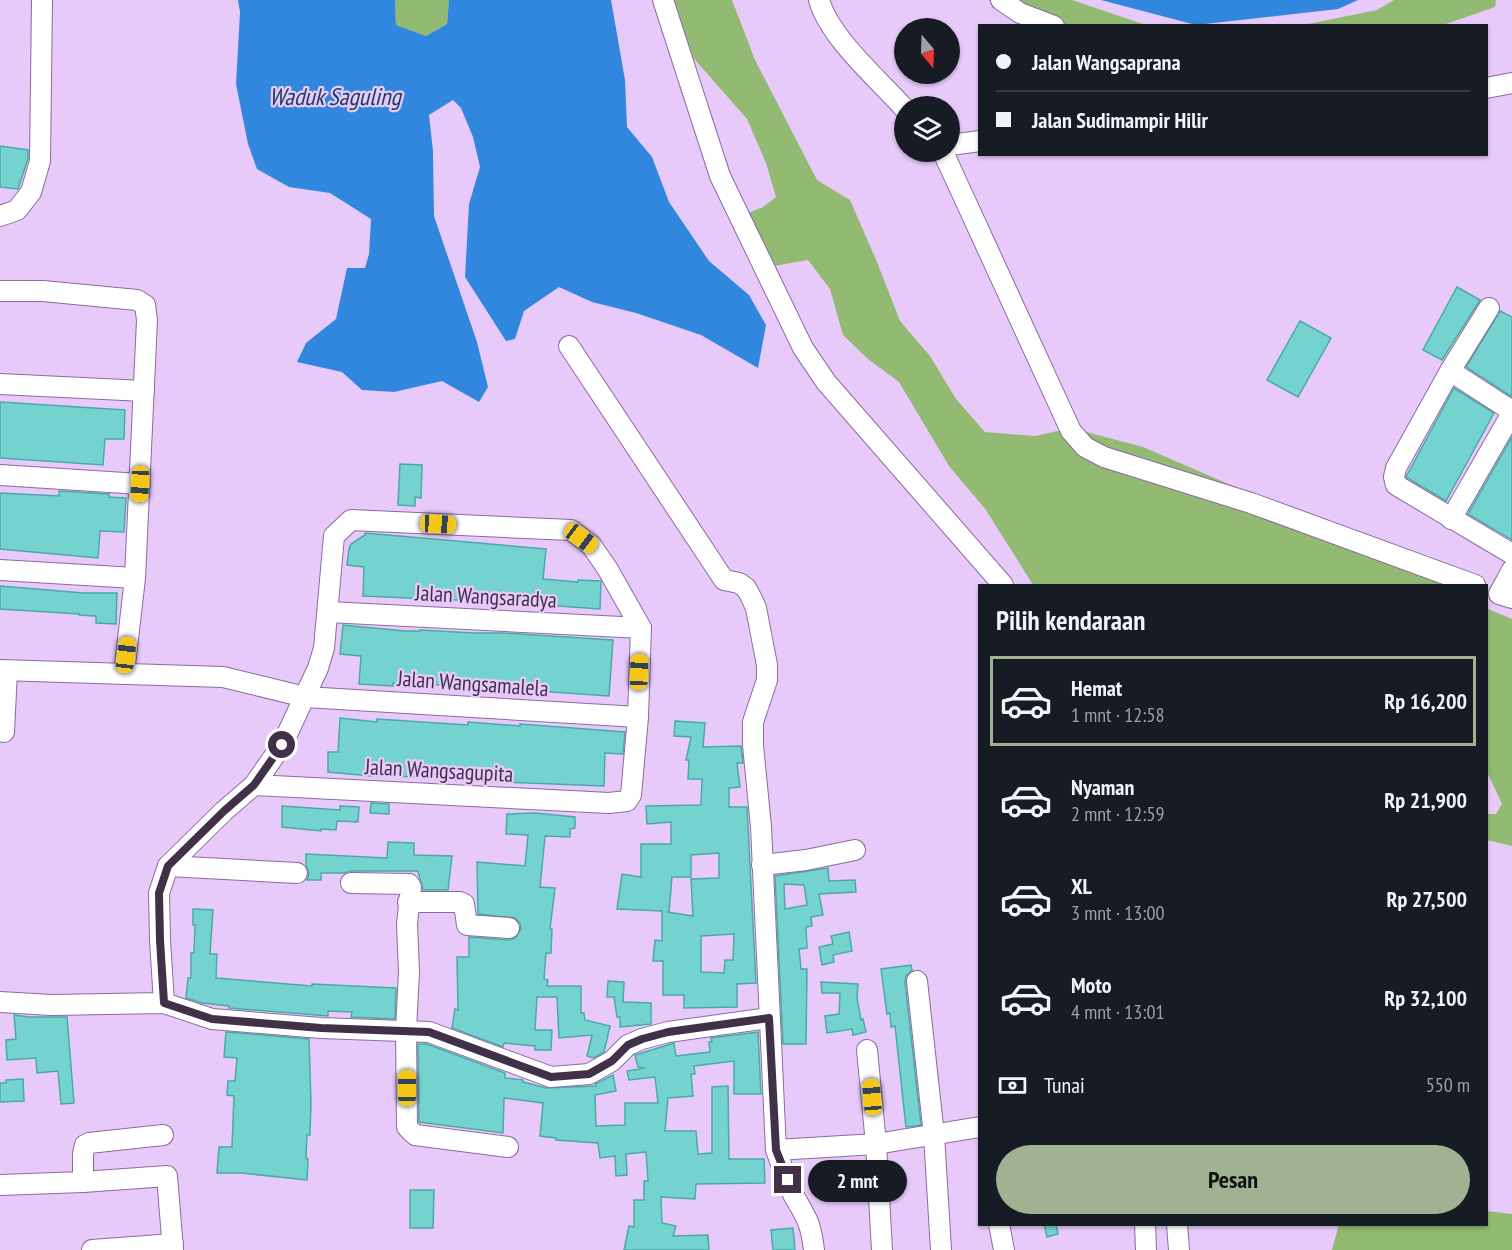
<!DOCTYPE html>
<html lang="id">
<head>
<meta charset="utf-8">
<style>
  :root { --surface:#171b24; --page:#20242c; --text:#f1f3f6; --muted:#9ea1a6; --line:#363941; --accent:#a1b293 }
  body { margin:0; font-family:"PT Sans Narrow",sans-serif; background:var(--page); color:var(--text); height:100vh; display:flex; flex-direction:column; font-size:22px; white-space:nowrap }
  * { box-sizing:border-box; margin:0 }
  p { font-size:20px; color:var(--muted) }
  .icon { flex:none; width:33px; height:33px; fill:none; stroke:currentColor; stroke-width:2; stroke-linecap:round; stroke-linejoin:round }
  .map { position:relative; flex:1; overflow:hidden }
  .panel { position:absolute; left:978px; top:584px; width:510px; height:642px; display:flex; flex-direction:column; background:var(--surface); border-radius:0px; box-shadow:0 2px 4px #0004 }
  .panel>* { flex:none }
  .top-card { position:absolute; left:978px; top:24px; width:510px; height:132px; border-radius:0px; box-shadow:0 2px 4px #0004; display:grid; align-content:center; height:132px; padding:0 18px; background:var(--surface) }
  .needle { width:39px; rotate:161deg }
  .controls { position:absolute; left:894px; top:18px; display:grid; gap:12px }
  .controls a { display:grid; place-items:center; width:66px; height:66px; border-radius:50%; background:var(--surface); box-shadow:0 2px 4px #0004; font-size:30px }
  .end { position:absolute; width:27px; height:27px; margin:-14px; border:8px solid #403149; background:#fff; box-shadow:0 0 0 3px #fff }
  .from { border-radius:50% }
  .bubble { position:absolute; height:42px; border-radius:21px; background:var(--surface); box-shadow:0 2px 4px #0004; font-size:20px; font-weight:600; line-height:42px; text-align:center }
  .car { position:absolute; width:18px; height:36px; margin:-18px -9px; border-radius:8px; box-shadow:0 0 4px 2px #0007; background:linear-gradient(#f5c518 24%,#345 0 40%,#f5c518 0 76%,#345 0 86%,#f5c518 0) }
  .top-card b { display:flex; align-items:center; gap:21px; height:57px; font-size:22px }
  .top-card b+b { border-top:2px solid var(--line) }
  .top-card i { width:15px; height:15px; background:var(--text) }
  ul { padding:0; list-style:none }
  li { display:flex; align-items:center; gap:18px; height:90px; margin:0 12px 9px; padding:0 6px; border:3px solid transparent; border-radius:0px }
  li div { flex:1 }
  li b { display:block; font-size:22px }
  li em { font-style:normal; font-weight:600 }
  li.active { border-color:var(--accent) }
  li>.icon { width:54px; height:54px; stroke-width:1.5 }
  h2 { padding:0 18px; font-size:27px; line-height:72px }
  .pay { display:flex; align-items:center; gap:15px; height:66px; padding:0 18px; font-size:22px }
  .pay p { margin-inline-start:auto }
  .primary-button { display:flex; gap:12px; margin-top:auto; padding:12px 18px }
  .primary-button a { flex:1; height:69px; border-radius:36px; background:var(--accent); color:#111; font-size:24px; font-weight:600; line-height:69px; text-align:center }
  .map>svg:first-child { display:block }
  .green { fill:#93ba72 }
  .water { fill:#3187dd }
  .building { fill:#75d3cf; stroke:#4aaaa7; stroke-width:1.5; fill-rule:evenodd }
  .lines { fill:none; stroke-linecap:round; stroke-linejoin:round }
  .minor-casing { stroke:#8c6aa1; stroke-width:22 }
  .minor { stroke:#fff; stroke-width:20 }
  .route { stroke:#403149; stroke-width:8 }
  .labels { text-anchor:middle; stroke-width:4.5; stroke-linejoin:round; paint-order:stroke }
  .street-label { font-size:22px; fill:#403149; stroke:#e7cafa }
  .water-label { font-size:24px; font-style:italic; fill:#1d3e62; stroke:#e7cafa }
</style>
</head>
<body>
<div class="map">
<svg width="1512" height="1250" viewBox="0 0 1512 1250">
  <rect width="100%" height="100%" fill="#e7cafa"/>
  <g class="green">
    <path d="M395,0h54l-2,24 -21,12 -30,-11z"/>
    <path d="M668,0h64l23,60 62,120 33,20 27,62 23,59 30,35 26,43 29,33 50,4 36,-8 72,19 211,91 89,47h-410l-47,-75 -37,-44 -50,-84 -31,-23 -25,-24 -13,-46 -22,-29 -40,7 -25,-52 20,-8 13,-10 -10,-34 -19,-44 -65,-74z"/>
    <path d="M988,0h84l74,25h-110z"/>
    <path d="M1394,0h102l-1,7 -52,18h-140l74,-15z"/>
    <path d="M1486,608l26,11v227l-25,-6v-26h9l6,-10 -15,-32z"/>
    <path d="M1487,1211l25,3v36h-180l7,-26h147z"/>
  </g>
  <g class="water">
    <path d="M238,0h157l1,25 30,11 21,-12 2,-24h162l14,80 2,47 25,30 17,45 40,59 40,34 17,30 -8,43 -57,-33 -65,-22 -44,-11 -33,-15 -35,24 -9,28 -9,2 -41,-64 4,-73 11,-37 -7,-30 -12,-29 -8,-8 -24,15 4,36 1,65 43,126 11,45 -9,15 -37,-21 -48,11 -32,-2 -20,-18 -45,-10 9,-19 30,-24 11,-51h18l4,-14 2,-35 -41,-26 -41,-6 -32,-18 -9,-25 -12,-60 4,-72z"/>
    <path d="M1101,0h257l-20,9 -142,16z"/>
  </g>
  <g class="building">
    <path d="M0,146l28,4v9l-10,30 -18,-2z"/>
    <path d="M1457,287l23,13 -38,60 -19,-10z"/>
    <path d="M1500,311l12,6v80l-46,-30z"/>
    <path d="M1300,321l31,17 -33,59 -31,-17z"/>
    <path d="M1454,388l40,25 -48,88 -40,-24z"/>
    <path d="M0,402l125,8 -1,29h-19l-2,26 -103,-7z"/>
    <path d="M1512,437v103l-44,-26z"/>
    <path d="M400,464l22,1 -1,33 -6,-1v9l-17,-1z"/>
    <path d="M59,491l50,3v3l17,1 -2,34 -24,-1 -2,27 -98,-9v-56l59,3z"/>
    <path d="M365,533l181,16 -3,30 35,3v-2l23,1 -1,28 -98,-7 -139,-6 1,-29 -17,-2 2,-16 2,-5 14,-9z"/>
    <path d="M0,586l84,7h33l-1,31 -20,-1v-7l-17,-1v-1l-79,-5z"/>
    <path d="M343,625l62,6h14l1,-1 55,3h28l110,7 -4,56 -145,-10 -71,-3v3l-34,-2 2,-28 -21,-2z"/>
    <path d="M340,718l37,4v-3l91,6v-3l52,4v-2l105,8 -2,22 -18,-1 -1,33 -149,-6v-2l-15,-1 -69,-1 -43,-4v-20h10z"/>
    <path d="M675,721l30,2 -2,24 38,-1 2,17h-6l3,24 -11,1v19h18l9,176 -19,1v23l-53,1v-13h-21v-34h-10l2,-21 7,1v-30l-45,-2 5,-35 19,3v-33h30v-22l-24,2 -1,-18 55,-1 1,-26h-14l1,-19h-3l5,-23 -17,-1zM719,853v25l-28,1 2,37 -26,-4h2l3,-35h19v-22zM734,934l-1,26h-8l-1,13 -23,-1v-36z"/>
    <path d="M371,803l18,1v10l-19,-1z"/>
    <path d="M282,806l58,4v-4l19,1 -1,15 -21,-1 -1,9 -15,-1v2l-39,-4z"/>
    <path d="M535,813l40,4v11l-5,1v8l-25,-1 -5,51 15,1 -5,41h2l-1,24h-5l-2,26 4,1 -1,6h34v27h3l1,7 25,6 -6,26 -10,6 -7,-2 5,-21 -33,3 -2,-41h-20l-2,33h17l-1,20h-16v-4l-31,-3 -1,4 -51,-19 3,-19 3,1 -1,-53h12v-20l40,3 6,-2 6,-9 -1,-6 -5,-5 -37,-4 -1,-52 48,4 3,-31 -22,-1 1,-20z"/>
    <path d="M388,842l26,1v12l38,1 -4,34h-25l-5,-19h-67l-7,2h-23v7h-14l2,-7 -3,-8v-11l81,4z"/>
    <path d="M828,868l1,13 26,-1 1,12 -37,2 4,21 -12,2 1,9 -6,1 1,21 -8,1 2,20h6l-1,75h-23l-8,-168zM784,884l20,1 3,20 -22,4z"/>
    <path d="M193,909l20,1 -3,44h7l-1,24 96,8v-2l84,4 -1,31 -44,-2 1,-5 -24,-1v5l-99,-8v-2l-27,-3 -16,-5 2,-20h3v-25h3l1,-28h-2z"/>
    <path d="M849,932l3,19 -19,4 1,7 -12,3 -3,-18 14,-3 -2,-8z"/>
    <path d="M911,965l1,5 -6,6 -1,6 16,143 -15,2 -11,-101 -4,1 -1,-14 -3,1 -6,-45z"/>
    <path d="M608,981l16,1 -1,20 28,1v21l-31,3v-10h-3l-3,-20h-7z"/>
    <path d="M821,982l37,2 -1,14 4,22 2,-1 3,13 -13,3 -1,-6 -25,4 -2,-17 14,-2 1,-21h-18z"/>
    <path d="M14,1015l15,2h38l7,86 -13,1 -3,-33 -21,2 -1,-15 -29,2 -1,-20 10,-1z"/>
    <path d="M226,1032l83,7 2,64 -1,32h-3l-1,23 2,1 -1,21 -66,-7h-24l2,-26h13l2,-51 -7,-1 1,-14h7l2,-23 -13,-1z"/>
    <path d="M758,1032l3,62h-27v-33l-40,5 1,8h-4l2,22 -25,2 -3,33h31l2,23 14,-1v-66l16,-1 1,73h35l1,24 -69,1 -1,15 -34,-2 1,26 14,3 -3,10 35,-1 1,15h-85l5,-24 5,1v-27h10v-19h4l-2,-29 -20,2 1,21 -11,1 -1,-20 -15,2 -2,-15 -42,-3v-2l-16,-2 3,-33 -39,-5 -1,35 -84,-11 -1,-78h9l78,29v5l18,2v2l24,6 49,-2 -1,-2 18,-9 3,16 -21,4 1,31 29,-1v-22h33l-3,-26 -26,3 -2,-9 18,-3 -7,-1 -3,-12 39,-12 2,13 34,-4 -1,-10h3l-1,-4z"/>
    <path d="M23,1079l1,22 -24,1v-19h6v-3z"/>
    <path d="M410,1190h24l-1,38h-23z"/>
    <path d="M1044,1224h12l2,10 -11,3z"/>
    <path d="M793,1228l2,22h-22l-2,-20z"/>
  </g>
  <g class="lines">
    <defs>
      <g id="minor">
        <path d="M663,0l57,176 83,172 23,34 177,203"/>
        <path d="M819,0c10,37 59,79 85,108"/>
        <path d="M1001,0l19,13 34,13"/>
        <path d="M1486,88l26,-5"/>
        <path d="M950,145l30,-4"/>
        <path d="M943,152l128,279 14,16 19,10 147,46 224,82"/>
        <path d="M0,216l17,-6 14,-18 9,-31 2,-161"/>
        <path d="M0,291h43l94,9 8,5 2,15 -12,258 -11,96"/>
        <path d="M1489,308l-39,63 -54,97 -2,9 2,8 116,69"/>
        <path d="M569,346l155,234 15,3 7,5 5,9 5,11 11,57v15l-14,42v23l8,82 15,323c6,15 10,32 18,46 13,22 17,28 20,54"/>
        <path d="M1450,371l62,40"/>
        <path d="M0,384l144,7"/>
        <path d="M0,475l140,9"/>
        <path d="M1451,519l61,-106"/>
        <path d="M0,570l135,8"/>
        <path d="M1512,570l-13,24 13,4"/>
        <path d="M328,612l313,16"/>
        <path d="M0,670l223,7 82,20 333,20"/>
        <path d="M4,732l3,-61"/>
        <path d="M254,785l355,18 18,-2 4,-6 7,-78 3,-89"/>
        <path d="M762,865l44,-5 49,-10"/>
        <path d="M168,866l129,7"/>
        <path d="M351,883l58,1 2,3 -4,37 2,48 -3,58 1,97 8,8 93,12"/>
        <path d="M408,902h52l4,2 3,21 42,3"/>
        <path d="M917,981l17,154 7,115"/>
        <path d="M0,1002l51,3 113,-2 48,16 109,9 108,4 122,45 38,-3 23,-13 16,-16 14,-6 26,-7 101,-14"/>
        <path d="M164,1003l-4,-63 -1,-47 9,-27 56,-55 30,-26 28,-40 36,-77 6,-20 10,-112 17,-16 220,10 20,15 16,23 34,60"/>
        <path d="M867,1050l9,94 6,106"/>
        <path d="M776,1150l100,-6 104,-17"/>
        <path d="M83,1182l84,-6 6,74"/>
        <path d="M0,1185l83,-3v-28l2,-9 4,-2 74,-8"/>
        <path d="M999,1224l5,26"/>
        <path d="M1145,1224l1,26"/>
        <path d="M1177,1224l2,26"/>
        <path d="M92,1250l81,-6"/>
      </g>
    </defs>
    <use href="#minor" class="minor-casing"/>
    <use href="#minor" class="minor"/>
  </g>
  <g class="lines">
    <path class="route" d="M282,745l-28,40 -30,26 -56,55 -9,27 1,47 4,63 48,16 109,9 108,4 122,45 38,-3 23,-13 16,-16 14,-6 26,-7 101,-14 7,132 12,30"/>
  </g>
  <g class="labels">
    <g class="street-label">
      <text transform="translate(486 596) rotate(3)" y="8">Jalan Wangsaradya</text>
      <text transform="translate(473 683) rotate(4)" y="8">Jalan Wangsamalela</text>
      <text transform="translate(439 770) rotate(3)" y="8">Jalan Wangsagupita</text>
    </g>
    <g class="water-label">
      <text x="335" y="105">Waduk Saguling</text>
    </g>
  </g>
</svg>
<div class="controls">
<a><svg class="needle" viewBox="-14 -14 28 28"><path d="M0-13l5 13h-10z" fill="#e53935"/><path d="M0 13l5-13h-10z" fill="#9ea1a6"/></svg></a>
<a><svg class="icon" aria-label="layers" viewBox="0 0 24 24"><path d="M12 4l9 5-9 5-9-5zM3 14l9 5 9-5"/></svg></a>
</div>
<i class="end from" style="left:282px;top:745px"></i>
<i class="end" style="left:788px;top:1180px"></i>
<div class="bubble" style="left:808px;top:1160px;width:99px">2 mnt</div>
<i class="car" style="left:140px;top:484px;rotate:183deg"></i>
<i class="car" style="left:438px;top:524px;rotate:93deg"></i>
<i class="car" style="left:581px;top:538px;rotate:127deg"></i>
<i class="car" style="left:126px;top:655px;rotate:7deg"></i>
<i class="car" style="left:639px;top:672px;rotate:2deg"></i>
<i class="car" style="left:407px;top:1088px;rotate:0deg"></i>
<i class="car" style="left:872px;top:1097px;rotate:355deg"></i>
<div class="top-card">
<b><i class="from"></i>Jalan Wangsaprana</b>
<b><i></i>Jalan Sudimampir Hilir</b>
</div>
<section class="panel">
<h2>Pilih kendaraan</h2>
<ul>
<li class="active"><svg class="icon" aria-label="car" viewBox="0 0 24 24"><path d="M5 17H2v-5l4-1 3-4h7l3 4 3 1v5h-3M9 17h6M6 11h13"/><circle cx="7" cy="17" r="2"/><circle cx="17" cy="17" r="2"/></svg><div><b>Hemat</b><p>1 mnt · 12:58</p></div><em>Rp 16,200</em></li>
<li><svg class="icon" aria-label="car" viewBox="0 0 24 24"><path d="M5 17H2v-5l4-1 3-4h7l3 4 3 1v5h-3M9 17h6M6 11h13"/><circle cx="7" cy="17" r="2"/><circle cx="17" cy="17" r="2"/></svg><div><b>Nyaman</b><p>2 mnt · 12:59</p></div><em>Rp 21,900</em></li>
<li><svg class="icon" aria-label="car" viewBox="0 0 24 24"><path d="M5 17H2v-5l4-1 3-4h7l3 4 3 1v5h-3M9 17h6M6 11h13"/><circle cx="7" cy="17" r="2"/><circle cx="17" cy="17" r="2"/></svg><div><b>XL</b><p>3 mnt · 13:00</p></div><em>Rp 27,500</em></li>
<li><svg class="icon" aria-label="car" viewBox="0 0 24 24"><path d="M5 17H2v-5l4-1 3-4h7l3 4 3 1v5h-3M9 17h6M6 11h13"/><circle cx="7" cy="17" r="2"/><circle cx="17" cy="17" r="2"/></svg><div><b>Moto</b><p>4 mnt · 13:01</p></div><em>Rp 32,100</em></li>
</ul>
<div class="pay"><svg class="icon" aria-label="cash" viewBox="0 0 24 24"><path d="M3 7h18v10H3z"/><circle cx="12" cy="12" r="2"/></svg>Tunai<p>550 m</p></div>
<div class="primary-button"><a>Pesan</a></div>
</section>
</div>
</body>
</html>
